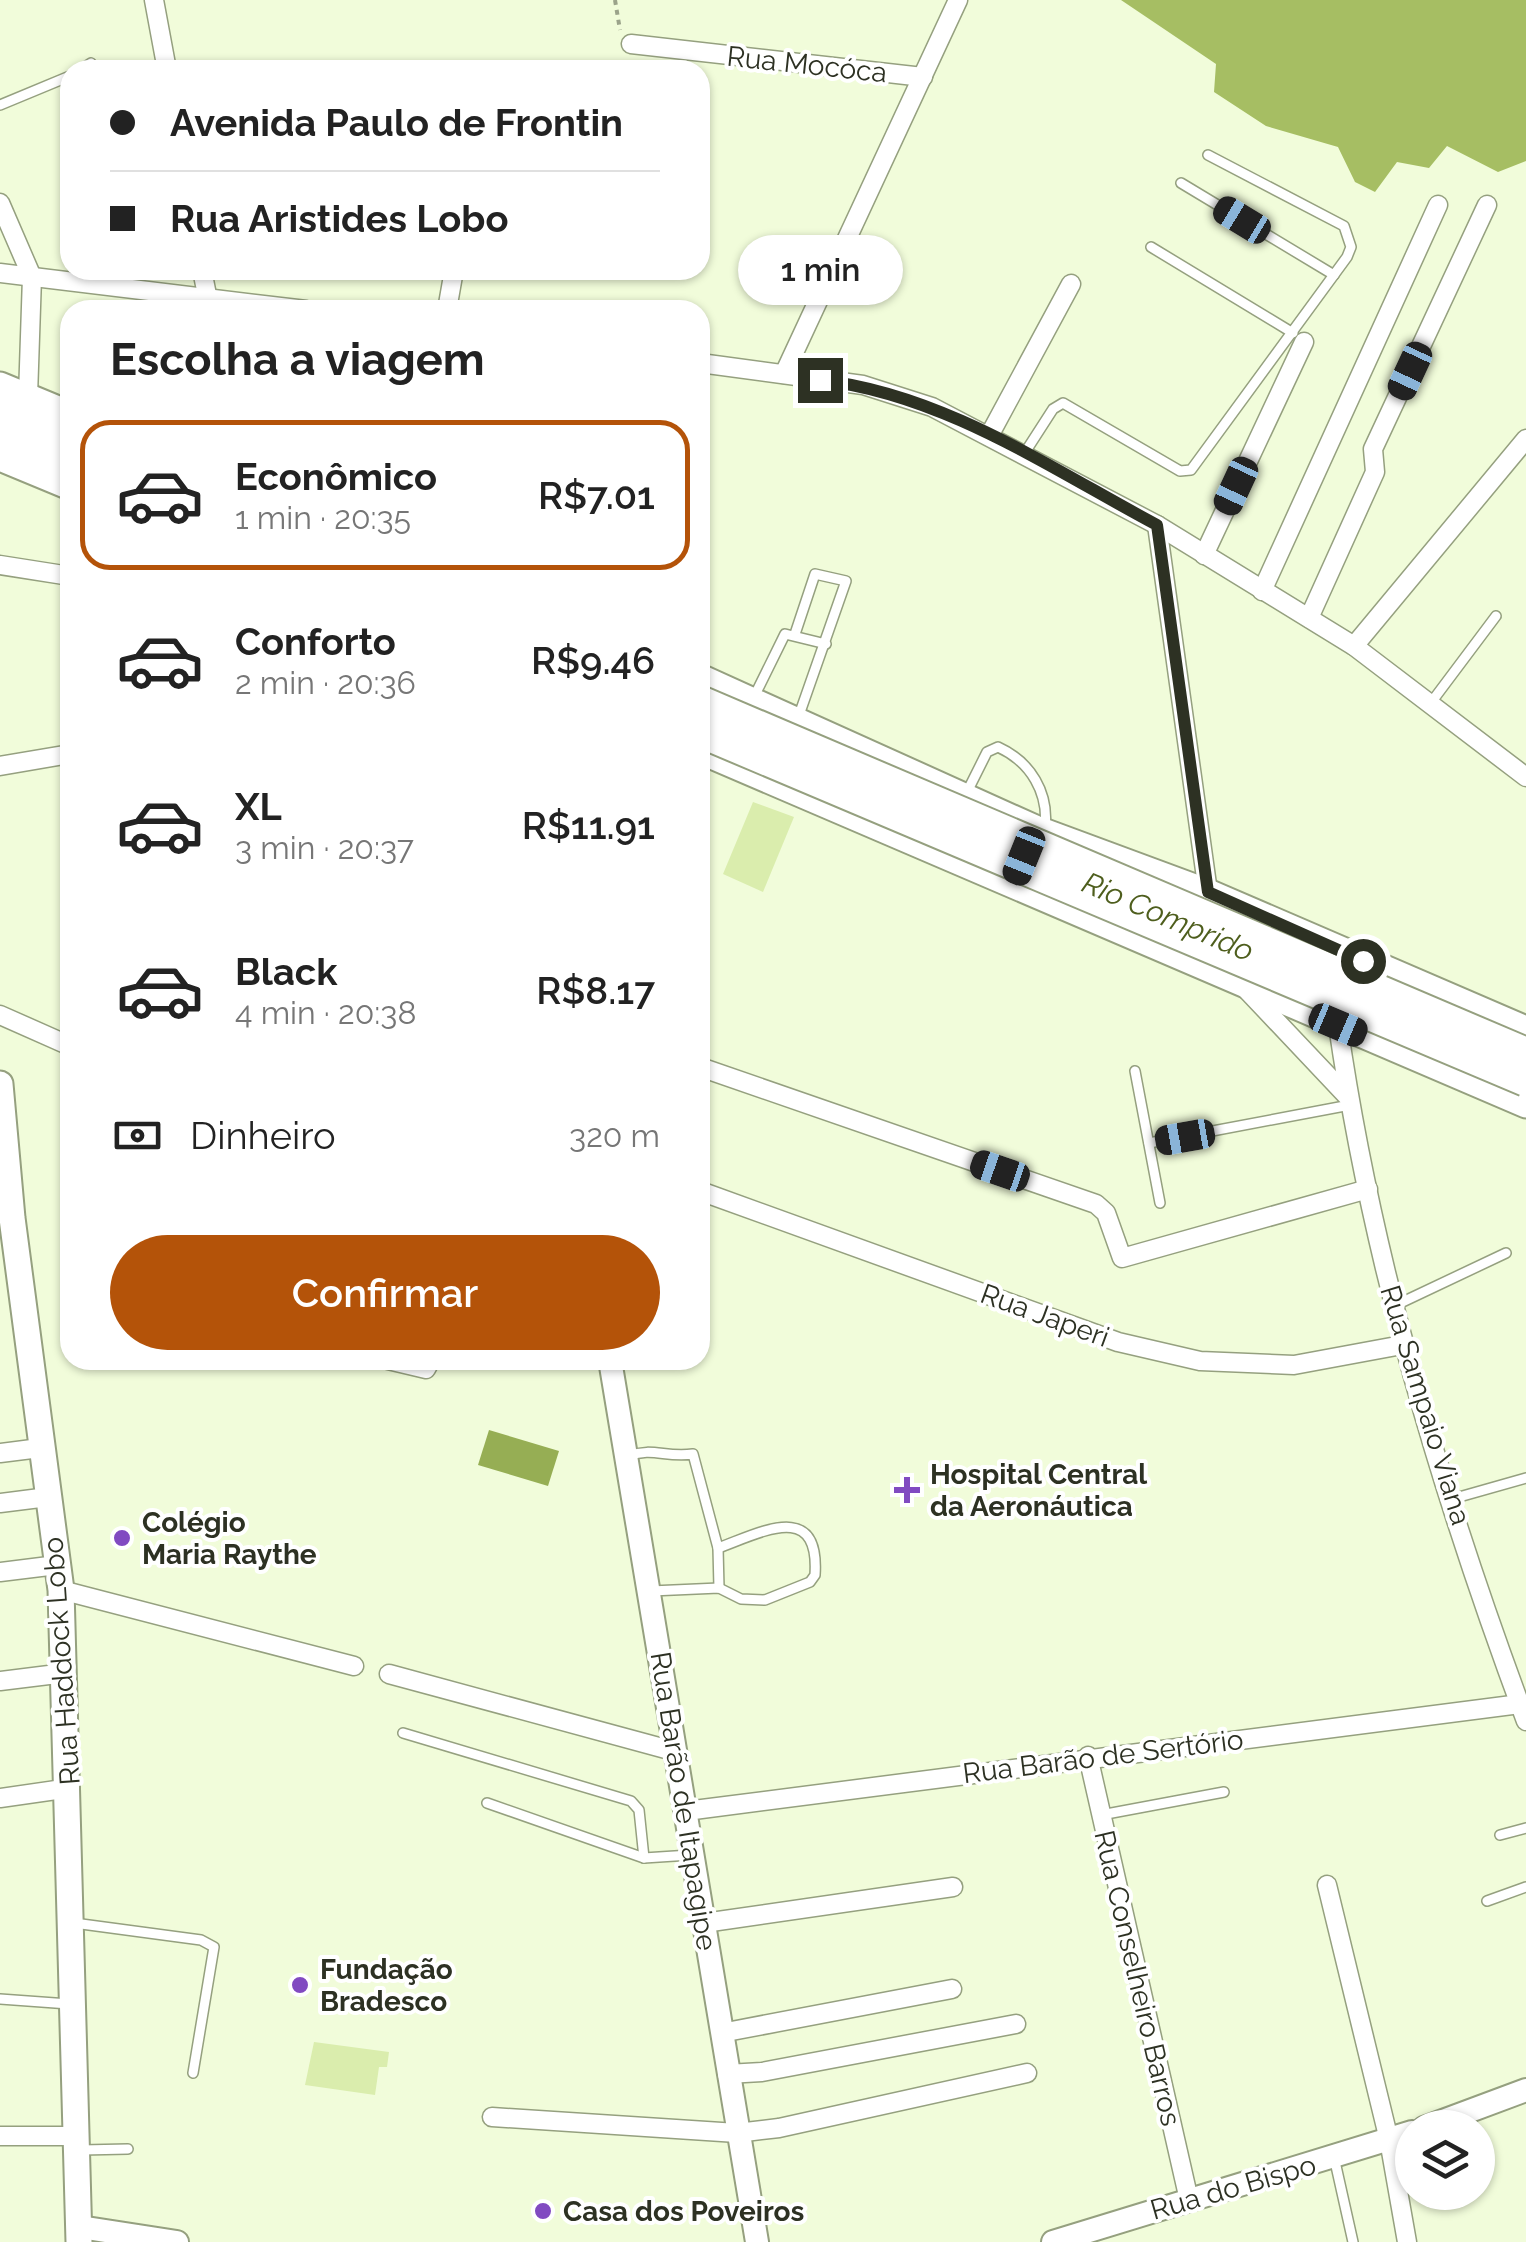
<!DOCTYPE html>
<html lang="pt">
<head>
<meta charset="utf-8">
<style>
  :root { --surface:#fff; --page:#f2f2f2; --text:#222; --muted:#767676; --line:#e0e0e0; --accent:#b45309 }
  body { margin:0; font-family:Raleway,sans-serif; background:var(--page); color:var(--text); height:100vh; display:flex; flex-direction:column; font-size:38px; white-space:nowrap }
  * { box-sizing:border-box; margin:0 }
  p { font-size:32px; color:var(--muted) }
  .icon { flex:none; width:55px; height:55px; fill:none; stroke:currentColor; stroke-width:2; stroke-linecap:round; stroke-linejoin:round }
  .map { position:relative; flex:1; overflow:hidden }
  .drawer { position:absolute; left:60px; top:300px; width:650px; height:1070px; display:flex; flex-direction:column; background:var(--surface); border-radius:30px; box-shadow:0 2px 8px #0004 }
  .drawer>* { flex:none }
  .top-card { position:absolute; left:60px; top:60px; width:650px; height:220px; border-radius:30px; box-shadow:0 2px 8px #0004; display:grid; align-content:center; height:220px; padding:0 50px; background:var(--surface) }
  .fabs { position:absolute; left:1395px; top:2110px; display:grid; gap:20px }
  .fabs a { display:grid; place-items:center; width:100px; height:100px; border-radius:50%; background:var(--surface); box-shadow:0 2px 8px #0004; font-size:50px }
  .end { position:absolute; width:45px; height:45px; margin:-22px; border:12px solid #2d3123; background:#fff; box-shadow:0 0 0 5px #fff }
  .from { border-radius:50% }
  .bubble { position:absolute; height:70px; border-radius:35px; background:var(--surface); box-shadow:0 2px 8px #0004; font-size:32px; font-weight:600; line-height:70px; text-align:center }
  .car { position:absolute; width:30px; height:60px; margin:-30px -15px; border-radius:12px; box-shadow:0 0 8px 2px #0007; background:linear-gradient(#222 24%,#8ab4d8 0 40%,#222 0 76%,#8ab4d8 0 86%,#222 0) }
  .top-card b { display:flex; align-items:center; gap:35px; height:95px; font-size:38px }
  .top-card b+b { border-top:2px solid var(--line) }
  .top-card i { width:25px; height:25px; background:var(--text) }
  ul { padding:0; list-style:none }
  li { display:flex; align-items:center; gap:30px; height:150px; margin:0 20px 15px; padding:0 30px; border:5px solid transparent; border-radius:30px }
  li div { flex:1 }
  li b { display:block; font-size:38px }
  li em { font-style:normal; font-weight:600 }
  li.on { border-color:var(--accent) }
  li>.icon { width:90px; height:90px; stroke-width:1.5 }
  h2 { padding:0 50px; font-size:45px; line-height:120px }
  .pay { display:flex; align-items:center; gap:25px; height:110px; padding:0 50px; font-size:38px }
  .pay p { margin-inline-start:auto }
  .primary-button { display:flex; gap:20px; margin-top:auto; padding:20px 50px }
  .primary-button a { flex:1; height:115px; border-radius:60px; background:var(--accent); color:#fff; font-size:40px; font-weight:600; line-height:115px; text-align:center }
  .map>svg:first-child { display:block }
  .green { fill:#daedad }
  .forest { fill:#a6be63 }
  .water { fill:#96ae54 }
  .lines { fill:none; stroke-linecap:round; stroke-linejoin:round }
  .service-casing { stroke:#95a07f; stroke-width:12 }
  .minor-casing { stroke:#95a07f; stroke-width:21 }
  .tertiary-casing { stroke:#95a07f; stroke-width:26 }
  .secondary-casing { stroke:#95a07f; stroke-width:29 }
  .motorway-casing { stroke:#95a07f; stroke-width:36 }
  .path { stroke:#9ba38a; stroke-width:4; stroke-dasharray:5 5; stroke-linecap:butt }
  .service { stroke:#fff; stroke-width:9 }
  .minor { stroke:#fff; stroke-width:18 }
  .tertiary { stroke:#fff; stroke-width:22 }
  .secondary { stroke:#fff; stroke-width:25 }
  .motorway { stroke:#fff; stroke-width:32 }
  .motorway-bridge-casing { stroke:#95a07f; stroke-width:36; stroke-linecap:butt }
  .motorway-bridge { stroke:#fff; stroke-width:32 }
  .route { stroke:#2d3123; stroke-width:12 }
  .poi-dot { fill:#814ac1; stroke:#fff; stroke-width:4 }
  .labels { text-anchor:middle; stroke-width:8; stroke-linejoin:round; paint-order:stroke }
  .street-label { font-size:28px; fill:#2d3123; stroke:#fff }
  .poi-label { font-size:28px; font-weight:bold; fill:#2d3123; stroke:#fff; text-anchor:start }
  .water-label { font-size:30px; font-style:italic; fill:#4e5e1d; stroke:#fff }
</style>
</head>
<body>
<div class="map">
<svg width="1526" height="2242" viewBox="0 0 1526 2242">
  <rect width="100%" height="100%" fill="#f1fcda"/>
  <g class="green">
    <path d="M753,802l41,15 -31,75 -40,-18z"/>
    <path d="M314,2042l75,10 -2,15h-8l-4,28 -70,-10z"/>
  </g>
  <path class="forest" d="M1121,0h405v161l-28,11 -51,-26 -18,22 -32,-6 -22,30 -20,-10 -17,-35 -72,-21 -52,-34 2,-28z"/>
  <path class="water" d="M489,1430l70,21 -11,35 -70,-21z"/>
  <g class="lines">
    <defs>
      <g id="service">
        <path d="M80,70l11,-7"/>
        <path d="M0,105l70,-29"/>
        <path d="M1181,183l153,92"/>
        <path d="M1151,247l142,86"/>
        <path d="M1024,454l29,-45 10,-6 117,68 11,-1 156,-213 4,-10 -7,-21 -136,-71"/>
        <path d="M795,634l20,-60 31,7 -48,137"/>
        <path d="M754,697l31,-63 41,10"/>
        <path d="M1430,704l66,-88"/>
        <path d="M965,796l22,-44 11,-5c33,15 51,46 47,81"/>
        <path d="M1135,1071l25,132"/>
        <path d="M1149,1143l201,-38"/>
        <path d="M1394,1306l112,-53"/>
        <path d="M629,1456c23,-9 37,2 64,-2l25,94 1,40"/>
        <path d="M1452,1499l74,-21"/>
        <path d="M651,1591l68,-3 22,11 24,1 45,-18 5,-7c5,-76 -55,-42 -97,-27"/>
        <path d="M403,1733l228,68 8,9 5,48"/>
        <path d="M487,1803l157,55 46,-3"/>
        <path d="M1101,1815l123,-23"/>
        <path d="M1500,1835l26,-7"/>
        <path d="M1487,1901l39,-14"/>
        <path d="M74,1923l127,17 13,7 -21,126"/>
        <path d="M0,1999l69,5"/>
        <path d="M82,2150l46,-1"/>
        <path d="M1334,2157l19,85"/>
      </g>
      <g id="minor">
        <path d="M154,0l13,70"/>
        <path d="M631,44l292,33"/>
        <path d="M0,203l32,74 -4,119"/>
        <path d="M202,270l5,25"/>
        <path d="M0,273l306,37"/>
        <path d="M447,310l7,-40"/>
        <path d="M700,363l163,22 69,22 225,118 197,121 172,131"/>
        <path d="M784,374l174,-374"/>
        <path d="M989,436l82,-152"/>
        <path d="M1157,525l51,367 -3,9"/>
        <path d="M1204,555l100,-213"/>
        <path d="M0,565l70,11"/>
        <path d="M1262,591l176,-386"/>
        <path d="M1309,618l66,-146 -2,-23 114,-244"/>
        <path d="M1354,646l172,-207"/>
        <path d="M0,766l70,-12"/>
        <path d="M1244,987l104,110"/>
        <path d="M0,1015l70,31"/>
        <path d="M1338,1025c34,237 104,471 188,696"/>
        <path d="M700,1067l396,137 10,9 16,45 246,-69"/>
        <path d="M700,1191l418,151 82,19 94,4 108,-20"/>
        <path d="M388,1360l38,9 5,-9"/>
        <path d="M0,1453l40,-5"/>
        <path d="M0,1503l48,-6"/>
        <path d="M0,1572l57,-7"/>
        <path d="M61,1590l293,76"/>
        <path d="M389,1674l288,78"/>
        <path d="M0,1681l65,-8"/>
        <path d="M1088,1756l101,444"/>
        <path d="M0,1798l70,-10"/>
        <path d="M686,1811l834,-107"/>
        <path d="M1327,1885l62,255 18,102"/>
        <path d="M704,1923l249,-36"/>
        <path d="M721,2033l231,-44"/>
        <path d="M727,2074l35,-2 254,-48"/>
        <path d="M492,2117l245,16 42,-5 248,-55"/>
        <path d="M0,2136h79"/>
      </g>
      <g id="tertiary">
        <path d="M610,1360l147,882"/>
        <path d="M1424,2128l102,-38"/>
        <path d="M80,2227l97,15"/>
        <path d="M1053,2242l359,-110"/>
      </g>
      <g id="secondary">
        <path d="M0,385l70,29"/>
        <path d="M0,458l70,29"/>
        <path d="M700,677l335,151 173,64 318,137"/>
        <path d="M700,751l826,354"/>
        <path d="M0,1084l12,134 49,372 18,652"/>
      </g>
      <g id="motorway">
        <path d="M0,406l70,29"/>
        <path d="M0,435l70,30"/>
      </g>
    </defs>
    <use href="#service" class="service-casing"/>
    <use href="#minor" class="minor-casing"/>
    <use href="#tertiary" class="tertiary-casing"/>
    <use href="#secondary" class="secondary-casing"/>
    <use href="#motorway" class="motorway-casing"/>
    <path class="path" d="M615,0l5,30"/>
    <use href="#service" class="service"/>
    <use href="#minor" class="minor"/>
    <use href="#tertiary" class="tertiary"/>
    <use href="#secondary" class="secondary"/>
    <use href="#motorway" class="motorway"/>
    <defs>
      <g id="motorway-bridge">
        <path d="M700,702l826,352"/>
        <path d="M700,731l826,349"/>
      </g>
    </defs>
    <use href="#motorway-bridge" class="motorway-bridge-casing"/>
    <use href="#motorway-bridge" class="motorway-bridge"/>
  </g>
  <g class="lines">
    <path class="route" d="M820,380c123,14 230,88 337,145l51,367 155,69"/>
  </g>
  <g class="poi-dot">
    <path d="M902 1475h10v10h10v10h-10v10h-10v-10h-10v-10h10z"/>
    <circle cx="122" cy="1538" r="10"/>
    <circle cx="300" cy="1985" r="10"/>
    <circle cx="543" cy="2211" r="10"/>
  </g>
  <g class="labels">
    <g class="street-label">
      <text transform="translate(807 64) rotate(6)" y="10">Rua Mocóca</text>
      <text transform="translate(1045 1315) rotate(20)" y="10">Rua Japeri</text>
      <text transform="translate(1426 1405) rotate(73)" y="10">Rua Sampaio Viana</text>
      <text transform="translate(61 1661) rotate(-94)" y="10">Rua Haddock Lobo</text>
      <text transform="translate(1103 1756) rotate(-7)" y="10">Rua Barão de Sertório</text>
      <text transform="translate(684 1801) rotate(81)" y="10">Rua Barão de Itapagipe</text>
      <text transform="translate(1138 1978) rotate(77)" y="10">Rua Conselheiro Barros</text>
      <text transform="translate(1233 2187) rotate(-16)" y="10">Rua do Bispo</text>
    </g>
    <g class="poi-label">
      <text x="930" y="1484">Hospital Central<tspan x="930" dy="32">da Aeronáutica</tspan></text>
      <text x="142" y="1532">Colégio<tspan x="142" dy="32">Maria Raythe</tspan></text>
      <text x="320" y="1979">Fundação<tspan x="320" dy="32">Bradesco</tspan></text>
      <text x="563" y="2221">Casa dos Poveiros</text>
    </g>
    <g class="water-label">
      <text transform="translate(1168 917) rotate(23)" y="10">Rio Comprido</text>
    </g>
  </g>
</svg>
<div class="fabs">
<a><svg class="icon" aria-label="layers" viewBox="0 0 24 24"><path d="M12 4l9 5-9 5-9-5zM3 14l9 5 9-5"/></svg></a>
</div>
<i class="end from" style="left:1363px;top:961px"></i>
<i class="end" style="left:820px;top:380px"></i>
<div class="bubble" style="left:738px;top:235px;width:165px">1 min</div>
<i class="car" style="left:1242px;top:220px;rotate:301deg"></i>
<i class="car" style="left:1410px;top:371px;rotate:205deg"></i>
<i class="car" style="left:1236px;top:486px;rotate:205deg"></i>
<i class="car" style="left:1024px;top:856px;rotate:202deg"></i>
<i class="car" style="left:1338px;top:1025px;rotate:113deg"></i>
<i class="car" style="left:1185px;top:1137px;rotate:260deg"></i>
<i class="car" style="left:1000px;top:1171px;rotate:289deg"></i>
<div class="top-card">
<b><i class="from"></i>Avenida Paulo de Frontin</b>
<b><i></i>Rua Aristides Lobo</b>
</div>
<section class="drawer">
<h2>Escolha a viagem</h2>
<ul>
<li class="on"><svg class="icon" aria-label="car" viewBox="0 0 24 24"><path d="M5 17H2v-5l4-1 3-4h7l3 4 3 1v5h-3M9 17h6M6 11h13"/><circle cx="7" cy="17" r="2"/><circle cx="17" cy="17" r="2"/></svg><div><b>Econômico</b><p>1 min · 20:35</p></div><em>R$7.01</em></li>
<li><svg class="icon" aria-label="car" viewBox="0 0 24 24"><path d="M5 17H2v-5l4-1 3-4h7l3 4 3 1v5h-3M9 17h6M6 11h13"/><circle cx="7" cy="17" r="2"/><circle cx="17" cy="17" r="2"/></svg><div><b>Conforto</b><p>2 min · 20:36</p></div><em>R$9.46</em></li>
<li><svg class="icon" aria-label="car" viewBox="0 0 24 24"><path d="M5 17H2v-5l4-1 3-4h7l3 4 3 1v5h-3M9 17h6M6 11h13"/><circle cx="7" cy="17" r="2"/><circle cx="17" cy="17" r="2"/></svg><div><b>XL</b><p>3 min · 20:37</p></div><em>R$11.91</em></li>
<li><svg class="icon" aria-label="car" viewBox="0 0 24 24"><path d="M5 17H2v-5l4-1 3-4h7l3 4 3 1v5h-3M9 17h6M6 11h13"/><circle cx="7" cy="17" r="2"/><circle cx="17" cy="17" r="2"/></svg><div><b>Black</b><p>4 min · 20:38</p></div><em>R$8.17</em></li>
</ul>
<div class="pay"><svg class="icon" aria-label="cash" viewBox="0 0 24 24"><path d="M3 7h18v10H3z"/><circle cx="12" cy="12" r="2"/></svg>Dinheiro<p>320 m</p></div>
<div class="primary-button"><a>Confirmar</a></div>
</section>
</div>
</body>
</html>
